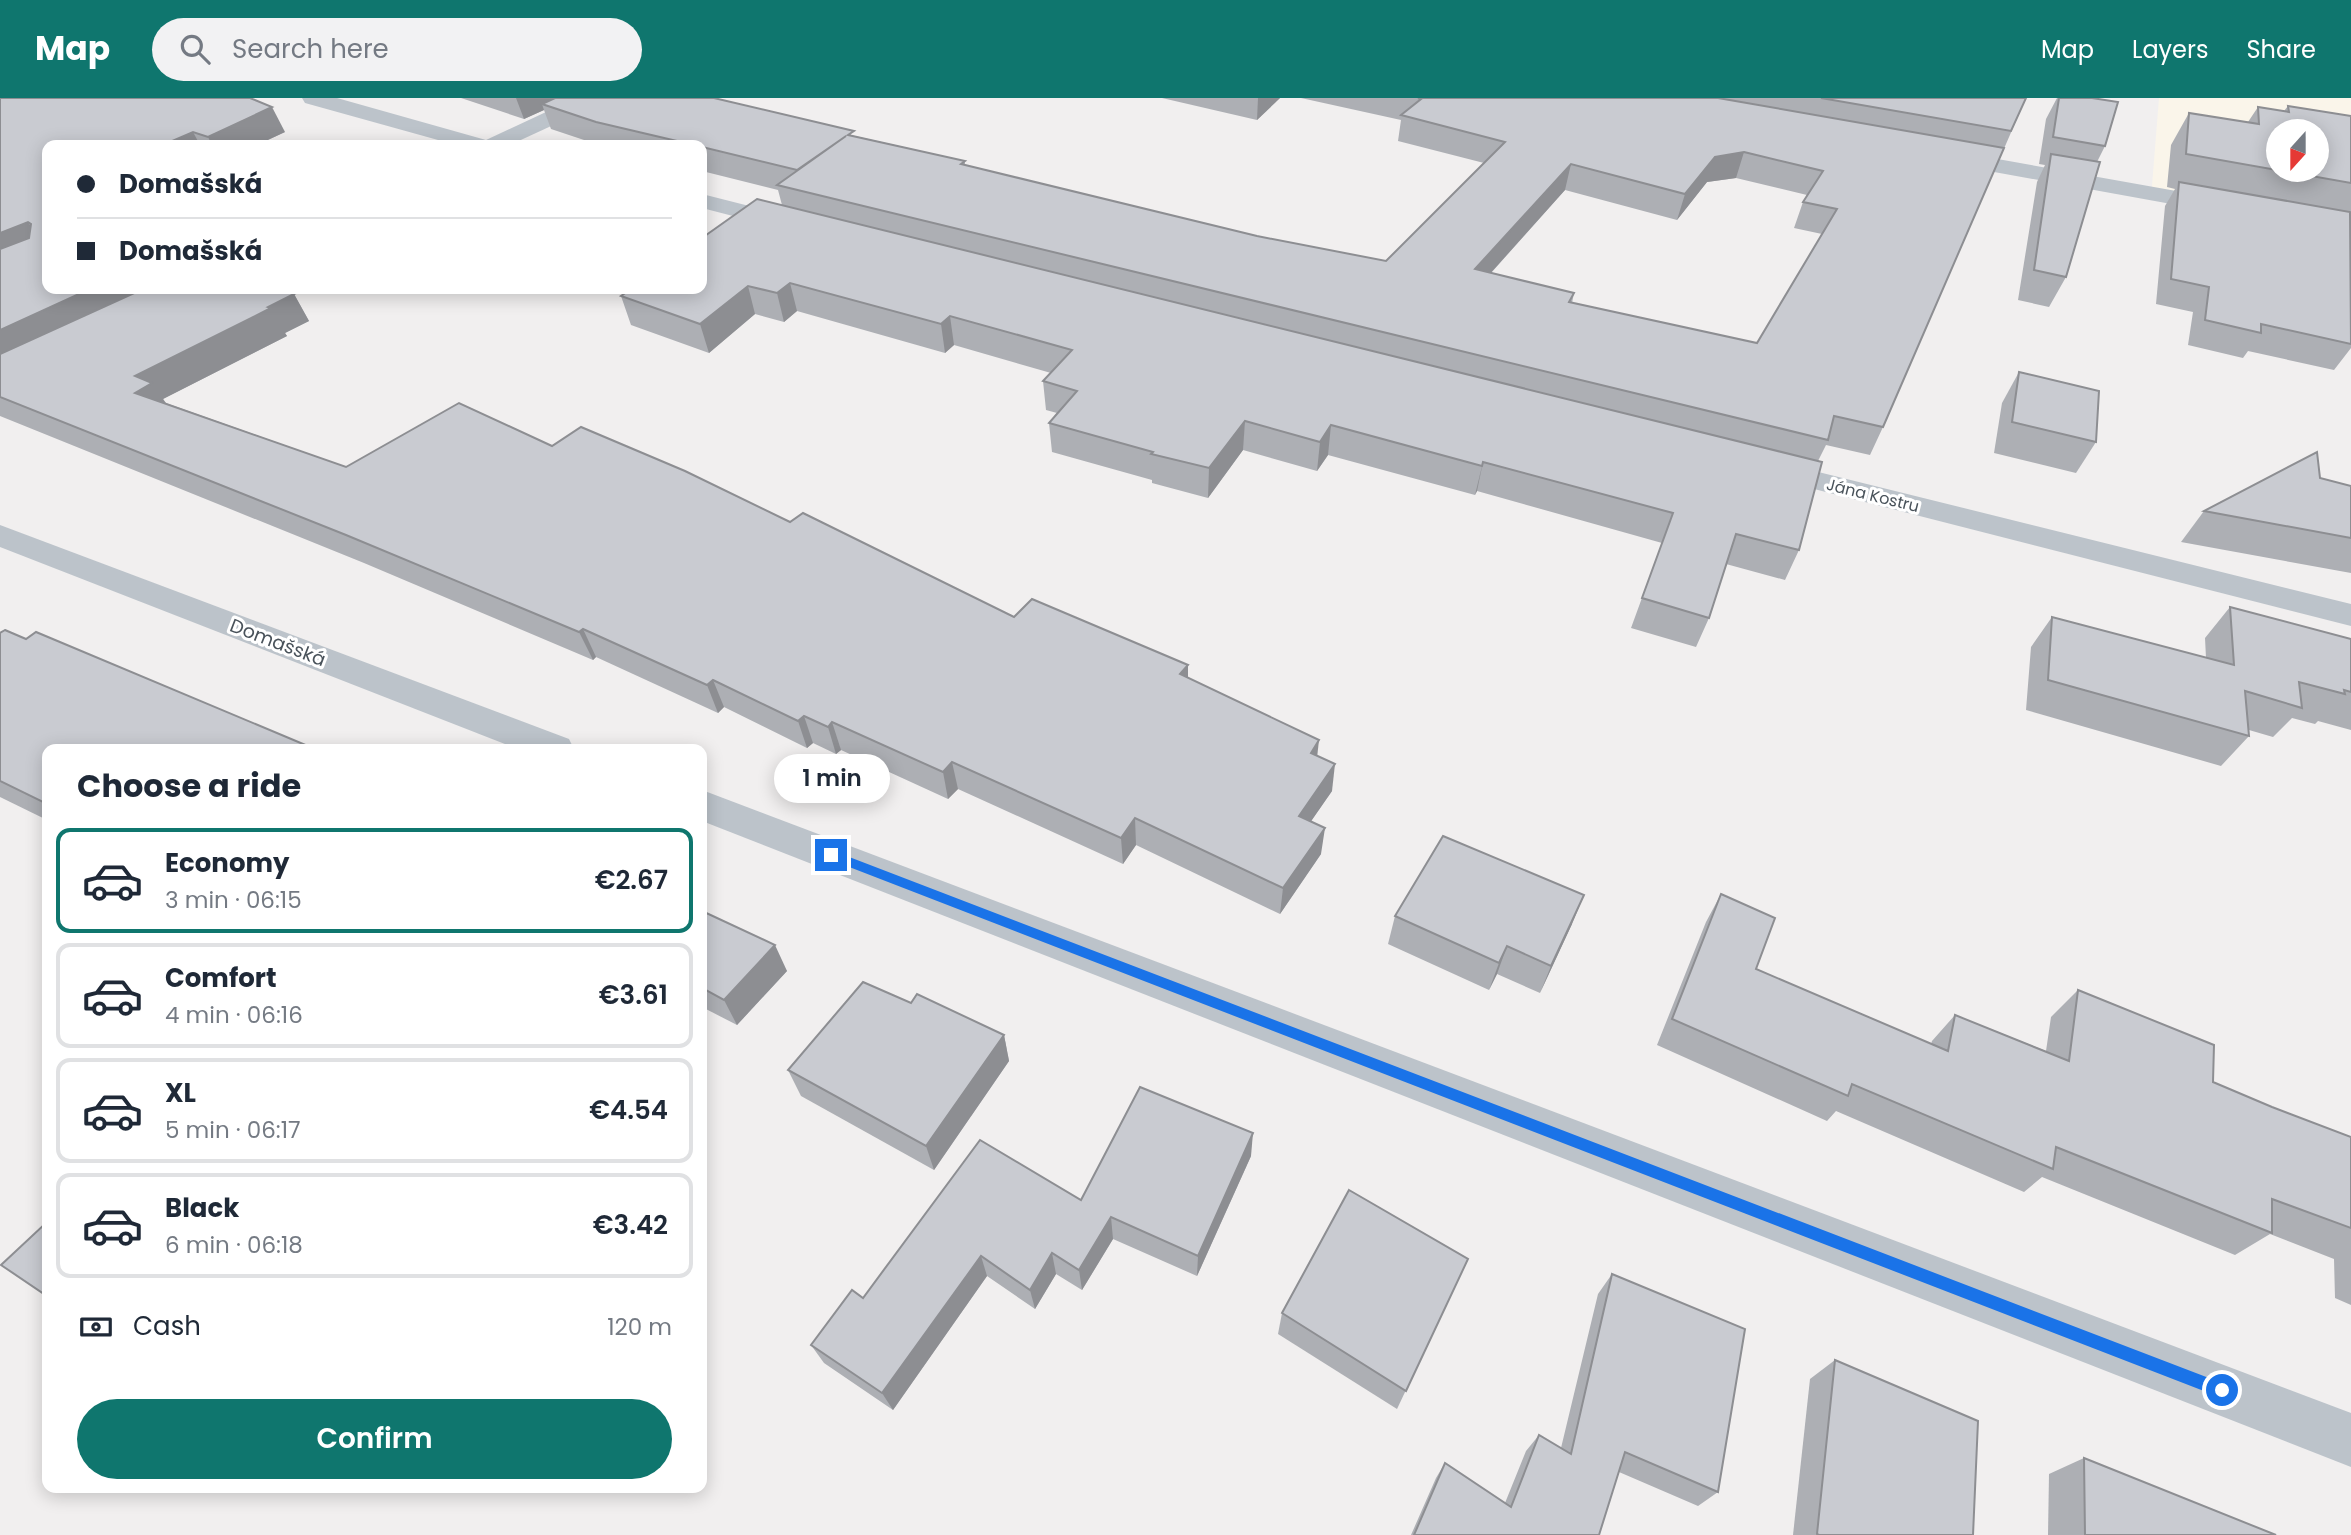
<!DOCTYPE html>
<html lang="en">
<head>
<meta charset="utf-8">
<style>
  :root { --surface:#fff; --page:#f2f2f3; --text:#1f2937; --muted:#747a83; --line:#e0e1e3; --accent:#0f766e }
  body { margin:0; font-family:Poppins,sans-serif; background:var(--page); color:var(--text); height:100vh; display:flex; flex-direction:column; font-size:26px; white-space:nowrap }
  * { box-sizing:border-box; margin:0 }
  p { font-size:23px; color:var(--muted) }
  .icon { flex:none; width:38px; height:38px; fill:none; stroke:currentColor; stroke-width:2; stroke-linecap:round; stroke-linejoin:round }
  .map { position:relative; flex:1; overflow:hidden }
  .drawer { position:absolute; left:42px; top:646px; width:665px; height:749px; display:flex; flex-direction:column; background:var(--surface); border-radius:14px; box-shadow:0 4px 18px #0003 }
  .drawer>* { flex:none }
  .banner { position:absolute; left:42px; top:42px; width:665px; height:154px; border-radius:14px; box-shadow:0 4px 18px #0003; display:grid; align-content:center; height:154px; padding:0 35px; background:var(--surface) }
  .needle { width:46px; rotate:201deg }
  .buttons { position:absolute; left:2266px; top:21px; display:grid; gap:14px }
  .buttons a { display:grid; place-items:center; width:63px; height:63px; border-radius:50%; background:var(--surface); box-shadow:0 4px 18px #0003; font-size:35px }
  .end { position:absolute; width:32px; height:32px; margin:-16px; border:9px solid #1a73e8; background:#fff; box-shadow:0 0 0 4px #fff }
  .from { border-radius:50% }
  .bubble { position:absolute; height:49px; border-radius:24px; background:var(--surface); box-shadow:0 4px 18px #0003; font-size:23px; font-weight:600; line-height:49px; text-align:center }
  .banner b { display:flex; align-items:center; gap:24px; height:66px; font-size:26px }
  .banner b+b { border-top:2px solid var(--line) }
  .banner i { width:18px; height:18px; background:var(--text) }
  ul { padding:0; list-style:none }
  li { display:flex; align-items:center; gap:21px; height:105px; margin:0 14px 10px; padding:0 21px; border:4px solid var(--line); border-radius:14px }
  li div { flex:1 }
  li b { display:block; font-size:26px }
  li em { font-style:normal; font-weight:600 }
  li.selected { border-color:var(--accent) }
  li>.icon { width:63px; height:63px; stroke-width:1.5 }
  h2 { padding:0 35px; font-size:32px; line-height:84px }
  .pay { display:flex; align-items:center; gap:18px; height:77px; padding:0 35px; font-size:26px }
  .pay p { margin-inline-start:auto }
  .cta { display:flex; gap:14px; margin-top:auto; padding:14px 35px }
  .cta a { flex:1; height:80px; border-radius:42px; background:var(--accent); color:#fff; font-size:28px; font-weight:600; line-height:80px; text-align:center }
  header { display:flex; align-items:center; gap:42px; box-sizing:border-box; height:98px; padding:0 35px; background:var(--accent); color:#fff }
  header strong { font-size:33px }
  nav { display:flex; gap:38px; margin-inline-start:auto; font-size:24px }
  .search { width:490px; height:63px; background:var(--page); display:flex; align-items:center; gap:18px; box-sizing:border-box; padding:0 24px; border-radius:38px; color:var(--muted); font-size:26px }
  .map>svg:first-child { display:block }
  .commercial { fill:#faf5ea; fill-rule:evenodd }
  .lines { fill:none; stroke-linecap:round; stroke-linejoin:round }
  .street { fill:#bcc3ca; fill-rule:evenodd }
  .wall { fill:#adafb4; fill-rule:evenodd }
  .shaded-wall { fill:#8d8e92 }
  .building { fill:#c9cbd1; stroke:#8d8e92; stroke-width:2; fill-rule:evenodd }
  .route { fill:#1a73e8 }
  .labels { text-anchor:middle; stroke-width:6; stroke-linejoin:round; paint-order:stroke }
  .far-street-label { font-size:16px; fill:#49525a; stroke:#fff }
  .street-label { font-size:19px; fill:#49525a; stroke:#fff }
</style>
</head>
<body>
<header>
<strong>Map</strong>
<div class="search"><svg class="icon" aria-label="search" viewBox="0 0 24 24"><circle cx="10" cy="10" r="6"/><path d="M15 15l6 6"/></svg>Search here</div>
<nav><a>Map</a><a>Layers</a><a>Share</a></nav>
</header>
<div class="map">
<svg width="2351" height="1437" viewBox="0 0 2351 1437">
  <rect width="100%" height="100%" fill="#f1efef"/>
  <path class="commercial" d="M2159,0h192v134l-200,-34zM2278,33h39v39h-39z"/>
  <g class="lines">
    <g class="street">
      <path d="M302,0h35l149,42 90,-42h28l-3,5 -91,42h-54l-151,-42z"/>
      <path d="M1947,52l274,49 8,2 4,5 -4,5 -8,2 -282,-51 -3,-5 3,-5z"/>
      <path d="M702,96l98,25 3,5 -3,5 -9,2 -89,-23z"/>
      <path d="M1766,361l585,145v22l-596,-152 -4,-6 4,-6z"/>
      <path d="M0,427l569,214 5,10h-56l-518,-202z"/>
      <path d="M702,692l1649,623v54l-1649,-646z"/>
    </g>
  </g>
  <g class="wall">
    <path d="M0,0l285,34 -28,13h-210v144l247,5 15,27 -24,12 2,3 -124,63 3,4 180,64 206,-21 238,76 224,95 174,48v13l129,78 15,35 -21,30 10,33 -41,60 -144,-69 -13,19 -165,-75 -10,10 -107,-49 -5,4 -23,-11 -6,5 -83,-41 -6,6 -122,-56 -3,3 -229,-97 -364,-147z"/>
    <path d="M461,0h253l141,38 110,25v5l292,70 129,25 98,-98 -86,-22 3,-21 -100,-22h725l-143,329 -13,28 -44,-10 -8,16 -19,89 -14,30 -59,-16 -17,54 -13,29 -65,-19 31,-85 -185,-52 -2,4 -147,-40 -11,16 -74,-21 -35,48 -56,-15v-3l-100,-28 -3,-29 8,-10 -11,-3 -3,-29 8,-8 -97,-28 -9,8 -148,-42 -13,11 -29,-8 -46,39 -78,-28 -10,-29 161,-91 -4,-15 -76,-19v-26h-103l-48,-16 -7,-19 -20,9zM1736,80l71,17 -4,7 -9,26 28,6 -65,109 -185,-40 2,-10 -83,-20 74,-83 112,30 30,-38z"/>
    <path d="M1162,0h118l-23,22z"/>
    <path d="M2057,0h35l13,48 -8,16 -31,115 -17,30 -31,-7 19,-118 8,-17 -6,-1 7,-45z"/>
    <path d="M2288,8l63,10v232l-17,22 -86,-19 -5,7 -55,-13 5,-33 -37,-8 9,-98 10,-17 -8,-2 4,-42 18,-32 59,9 10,-15 26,4z"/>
    <path d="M2019,274l77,70 -20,31 -82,-20 8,-50z"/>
    <path d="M2320,380l31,8v87l-170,-31 23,-31z"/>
    <path d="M2230,509l121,32v91l-33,-9 -3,3 -23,-6 -19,19 -24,-7v6l-28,30 -195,-56 5,-63 21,-30 154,41 -1,-20z"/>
    <path d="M0,535l26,6 21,110v71l-47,-23z"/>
    <path d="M1721,796l35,75 175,75 1,-3 23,-26 91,36 5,-34 27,-27 135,92 59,25 79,30v168l-16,-7 -1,-39 -64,-25 -35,21 -193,-78 -18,15 -188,-81 -9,10 -170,-76 49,-123z"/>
    <path d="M702,813l85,60 -50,54 -35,-18z"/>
    <path d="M1395,818l177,8 -32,69 -43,-19 -8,16 -101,-46z"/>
    <path d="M911,905l93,32 5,26 -75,109 -133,-74 -13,-26z"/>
    <path d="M1251,1058l-54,120 -84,-37 -31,51 -26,-16 -21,35 -48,-33 -94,134 -69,-47 -13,-18 270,-145z"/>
    <path d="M1468,1161l-71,150 -119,-75 4,-21z"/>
    <path d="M1612,1176l106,218 -20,14 -79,-34 -20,63h-188l25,-57 9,-15 60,40 21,-52 13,-16 22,13 37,-154z"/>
    <path d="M1835,1262l138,175h-180l17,-156z"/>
    <path d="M2084,1360l192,77h-228l1,-61z"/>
  </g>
  <g class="shaded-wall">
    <path d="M516,0h54l-28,6 2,6 -20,9z"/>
    <path d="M1258,0h22l-23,22z"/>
    <path d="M272,9l13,25 -28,13h-45l-4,-8z"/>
    <path d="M193,34l7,13h-37z"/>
    <path d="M1744,54l-8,26 -29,4 -30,38 8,-26 30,-37z"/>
    <path d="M1571,66l-6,26 -95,106 5,-27z"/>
    <path d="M28,124l18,27 -46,19v-35z"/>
    <path d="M790,185l7,28 -13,11 -7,-29z"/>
    <path d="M748,188l7,28 -46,39 -9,-29z"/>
    <path d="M90,191h76l-166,78v-37z"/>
    <path d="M294,196l15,27 -24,12 2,3 -124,63 8,12 -36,-18v-17z"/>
    <path d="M950,218l4,29 -9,8 -4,-29z"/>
    <path d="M1245,323l-2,29 -35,48 1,-30z"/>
    <path d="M1331,327l-3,30 -11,16 3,-29z"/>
    <path d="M1483,364l-6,29 -2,4 7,-29z"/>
    <path d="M583,531l13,28 -3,3 -14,-28z"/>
    <path d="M1188,567v28l-8,-19z"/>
    <path d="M713,582l11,27 -6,6 -11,-28z"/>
    <path d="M804,618l9,27 -6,5 -9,-27z"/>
    <path d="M832,624l9,28 -5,4 -8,-27z"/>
    <path d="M1319,642l-3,27 -5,-14z"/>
    <path d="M952,664l6,27 -10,10 -5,-27z"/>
    <path d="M1335,666l-3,27 -36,52 3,-27z"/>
    <path d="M1135,720l1,27 -13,19 -2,-26z"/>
    <path d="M1325,730l-4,26 -41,60 3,-26z"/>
    <path d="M1584,797l-12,29 -32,69 11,-27z"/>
    <path d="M775,847l12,26 -50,54 -13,-25z"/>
    <path d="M1507,848l-10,28 -8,16 10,-27z"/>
    <path d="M1004,937l5,26 -75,109 -8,-24z"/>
    <path d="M1253,1035l-2,23 -54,120 1,-20z"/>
    <path d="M1111,1119l2,22 -31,51 -3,-20z"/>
    <path d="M1052,1155l4,21 -21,35 -5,-19z"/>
    <path d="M981,1158l6,20 -94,134 -11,-17z"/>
  </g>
  <g class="building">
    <path d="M0,0h250l22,9 -64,30 -15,-5 -30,13h-116v144h43l-90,41v-81l29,-11 2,-14 -3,-2 -28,11z"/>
    <path d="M555,0h159l140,33 -6,4 117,26 -4,3 296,72 129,25 119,-119 -104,-27 20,-16 -3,-1h300l286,50 -121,279 -49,-11 -6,24 -1051,-255 69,-49 -49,34 -95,-23v-2h-8l-98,-23 -54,-18zM1744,54l79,19 -20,31 34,7 -80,134 -188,-41 5,-9 -99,-24 96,-105 114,30 30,-37z"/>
    <path d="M1821,0h205l-15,33z"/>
    <path d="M2059,0h33l26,4 -13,44 -52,-9z"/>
    <path d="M2288,8l63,10v67l-165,-29 3,-41 70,11 -1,-17 31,5zM2278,33h39v39h-39z"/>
    <path d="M2051,56l49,8 -34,115 -32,-7z"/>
    <path d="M2179,84l171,30 1,132 -90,-20v9l-56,-13 4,-33 -38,-8z"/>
    <path d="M757,101l1065,263 -23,88 -63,-16 -27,84 -67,-20 31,-85 -190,-51 -1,4 -151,-41 -11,17 -75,-21 -36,47 -58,-14 2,-2 -104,-29 28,-32 -34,-10 29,-31 -122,-34 -9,8 -151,-41 -13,10 -29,-7 -48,38 -79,-28 10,-7h71v-51z"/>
    <path d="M143,191h139l12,5 -26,13 3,1 -136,68 17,7 -17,10 211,74 113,-64 93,43 29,-19 104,44 105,51 13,-9 211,104 18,-18 156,66 -8,9 139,66 -8,13 24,11 -36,52 26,12 -42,60 -148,-70 -14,20 -169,-76 -9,10 -111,-50 -4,5 -24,-11 -6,5 -85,-41 -6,5 -124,-56 -4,3 -233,-97 -346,-138v-43z"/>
    <path d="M2019,274l80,19 -3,51 -84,-20z"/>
    <path d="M2317,354l3,26 31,8v52l-147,-27z"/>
    <path d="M2230,509l121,32v53l-7,-2 1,4 -46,-12 3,26 -57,-17 4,45 -201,-56 4,-63 182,48z"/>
    <path d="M5,532l21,9 10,-7 279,117h-268v55l-47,-23v-148z"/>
    <path d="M1443,738l141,59 -33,71 -44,-20 -8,17 -104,-47z"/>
    <path d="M1721,796l54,24 -19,51 192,82 7,-36 114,46 9,-71 136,55 -1,37 59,25 79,30v91l-79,-29v34l-216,-86 -3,22 -201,-85 -4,12 -176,-77z"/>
    <path d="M702,813l73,34 -51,55 -22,-12z"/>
    <path d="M863,884l48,21 6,-9 87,41 -78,111 -138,-76z"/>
    <path d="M1140,989l113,46 -55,123 -87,-39 -32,53 -27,-17 -22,37 -49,-34 -99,137 -71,-48 41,-55 11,8 117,-158 101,60z"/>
    <path d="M1349,1092l119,69 -62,132 -124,-78z"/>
    <path d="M47,1124v74l-46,-31z"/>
    <path d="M1612,1176l133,55 -27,163 -93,-40 -26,83h-185l31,-72 66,44 28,-72 32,19z"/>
    <path d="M1835,1262l143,61 -5,114h-154l-2,-1z"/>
    <path d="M2084,1360l192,77h-191z"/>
  </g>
  <path class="route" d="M831,752l1391,533 6,2 2,5 -2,6 -6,2 -1396,-540v-7z"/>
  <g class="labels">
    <g class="far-street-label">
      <text transform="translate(1873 397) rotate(14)" y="6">Jána Kostru</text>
    </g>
    <g class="street-label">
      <text transform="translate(278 544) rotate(21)" y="7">Domašská</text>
    </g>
  </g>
</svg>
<div class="buttons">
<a><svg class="needle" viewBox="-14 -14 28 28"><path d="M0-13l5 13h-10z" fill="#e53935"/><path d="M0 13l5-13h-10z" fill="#747a83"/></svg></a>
</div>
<i class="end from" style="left:2222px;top:1292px"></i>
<i class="end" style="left:831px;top:757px"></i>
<div class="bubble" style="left:774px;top:656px;width:116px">1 min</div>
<div class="banner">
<b><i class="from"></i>Domašská</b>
<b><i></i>Domašská</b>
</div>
<section class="drawer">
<h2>Choose a ride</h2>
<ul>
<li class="selected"><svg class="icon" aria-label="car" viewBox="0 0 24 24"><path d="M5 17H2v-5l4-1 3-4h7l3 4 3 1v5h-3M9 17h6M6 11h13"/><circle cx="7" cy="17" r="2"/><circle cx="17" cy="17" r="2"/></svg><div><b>Economy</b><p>3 min · 06:15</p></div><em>€2.67</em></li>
<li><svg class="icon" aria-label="car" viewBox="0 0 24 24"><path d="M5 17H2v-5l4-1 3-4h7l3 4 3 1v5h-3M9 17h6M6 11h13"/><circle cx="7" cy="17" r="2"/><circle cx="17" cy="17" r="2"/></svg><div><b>Comfort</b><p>4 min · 06:16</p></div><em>€3.61</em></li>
<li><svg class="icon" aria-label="car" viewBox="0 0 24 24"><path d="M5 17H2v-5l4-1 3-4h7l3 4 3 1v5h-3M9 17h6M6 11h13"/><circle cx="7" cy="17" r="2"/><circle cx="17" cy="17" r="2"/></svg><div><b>XL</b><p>5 min · 06:17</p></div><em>€4.54</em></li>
<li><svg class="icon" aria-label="car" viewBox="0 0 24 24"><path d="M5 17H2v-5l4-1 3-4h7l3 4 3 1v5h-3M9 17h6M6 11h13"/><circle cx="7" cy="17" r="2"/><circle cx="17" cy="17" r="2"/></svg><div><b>Black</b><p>6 min · 06:18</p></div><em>€3.42</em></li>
</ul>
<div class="pay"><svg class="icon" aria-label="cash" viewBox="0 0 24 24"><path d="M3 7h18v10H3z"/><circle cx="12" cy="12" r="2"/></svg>Cash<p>120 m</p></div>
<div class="cta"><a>Confirm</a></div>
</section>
</div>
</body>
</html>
